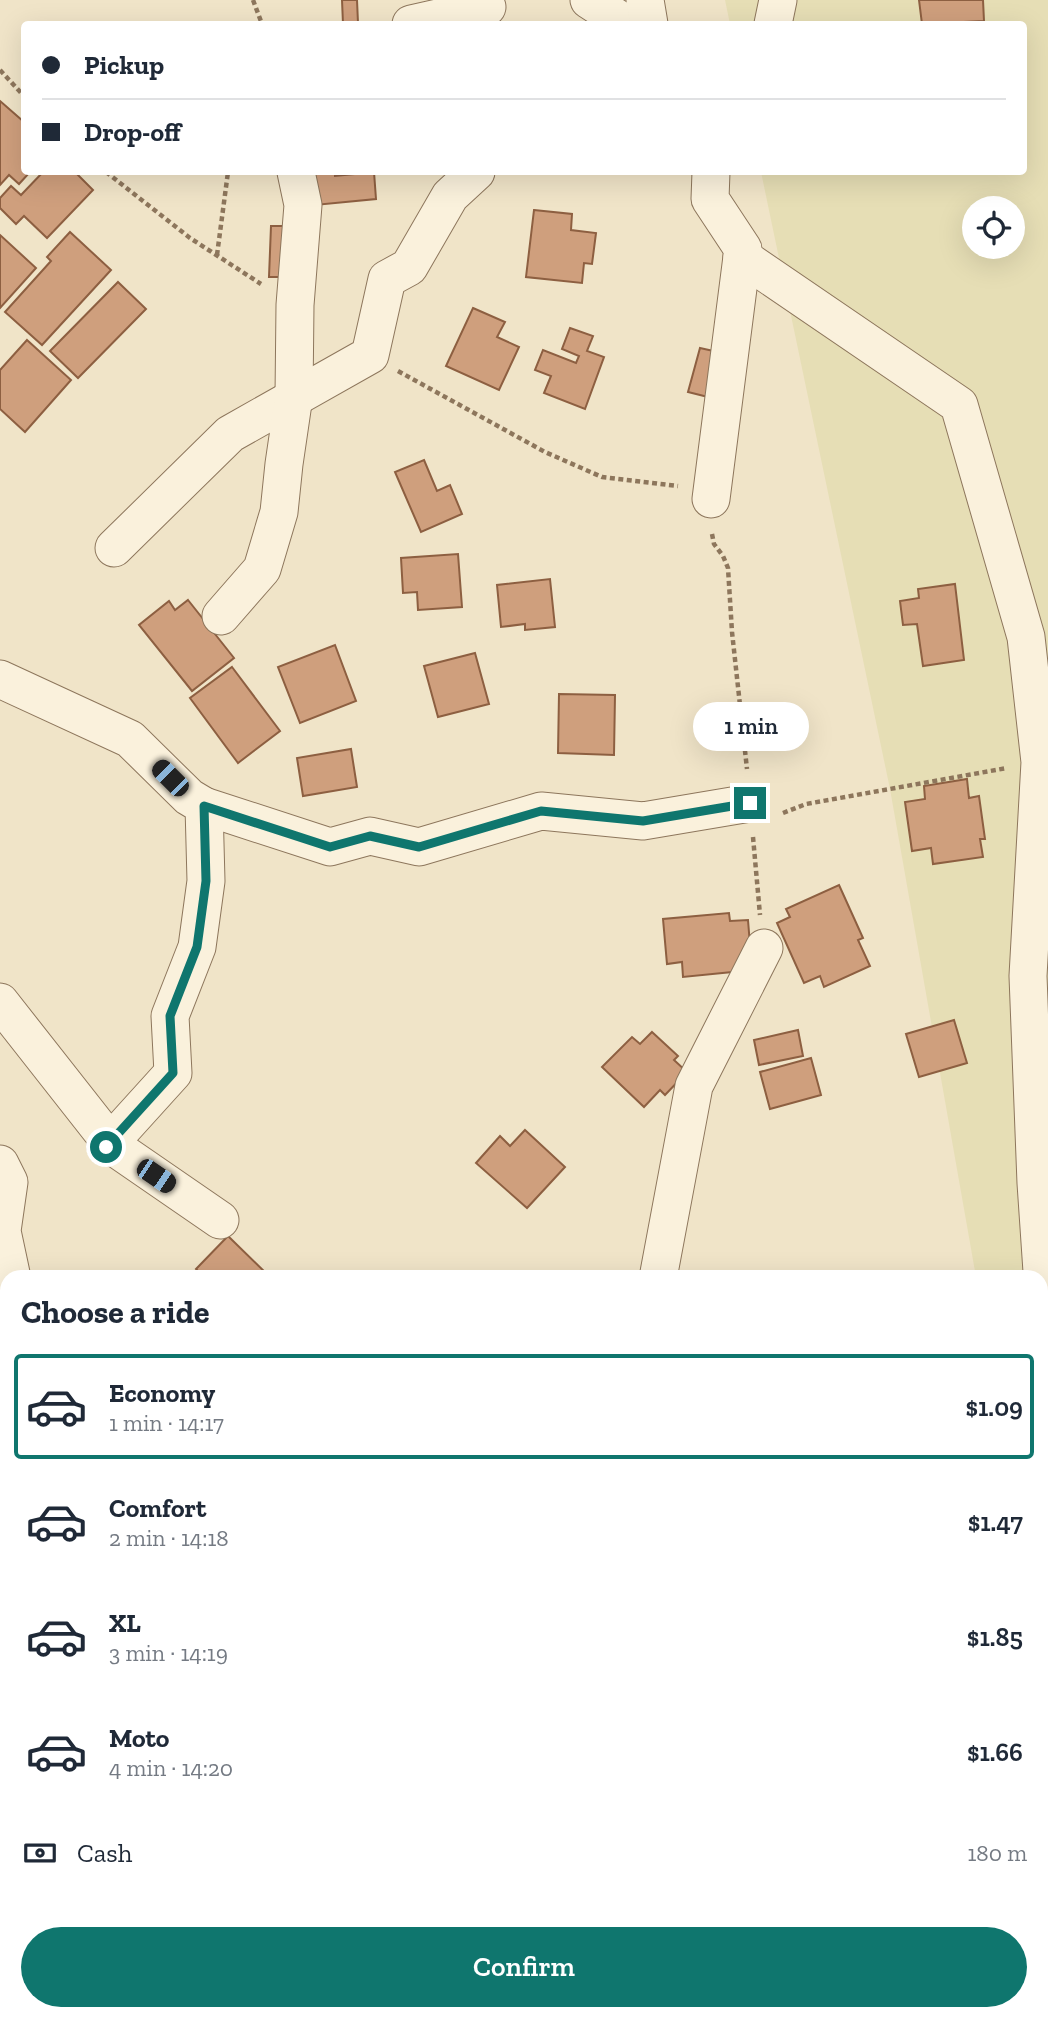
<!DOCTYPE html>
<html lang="en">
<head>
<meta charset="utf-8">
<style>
  :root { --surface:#fff; --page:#f6f6f7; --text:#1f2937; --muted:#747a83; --line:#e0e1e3; --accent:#0f766e }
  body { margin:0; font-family:"Zilla Slab",serif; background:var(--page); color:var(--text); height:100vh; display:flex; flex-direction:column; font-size:26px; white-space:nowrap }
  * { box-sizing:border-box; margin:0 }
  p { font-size:23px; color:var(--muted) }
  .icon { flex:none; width:38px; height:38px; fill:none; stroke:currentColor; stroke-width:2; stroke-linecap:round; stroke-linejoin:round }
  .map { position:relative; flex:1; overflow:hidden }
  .sheet { position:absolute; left:0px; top:1270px; width:1048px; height:751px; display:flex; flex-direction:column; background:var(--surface); border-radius:21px 21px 0 0; box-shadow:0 7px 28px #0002 }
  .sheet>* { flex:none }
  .banner { position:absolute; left:21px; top:21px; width:1006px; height:154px; border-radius:7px; box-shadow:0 7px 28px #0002; display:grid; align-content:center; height:154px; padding:0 21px; background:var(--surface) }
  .fabs { position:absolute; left:962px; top:196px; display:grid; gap:14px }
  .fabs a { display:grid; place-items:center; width:63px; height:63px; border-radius:50%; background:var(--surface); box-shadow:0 7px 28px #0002; font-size:35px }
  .end { position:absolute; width:32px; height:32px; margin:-16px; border:9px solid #0f766e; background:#fff; box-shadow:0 0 0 4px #fff }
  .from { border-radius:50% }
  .bubble { position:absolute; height:49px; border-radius:24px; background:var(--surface); box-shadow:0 7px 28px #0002; font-size:23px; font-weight:600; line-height:49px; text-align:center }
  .car { position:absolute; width:21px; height:42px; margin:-21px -10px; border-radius:9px; box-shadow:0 0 5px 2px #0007; background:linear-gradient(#222 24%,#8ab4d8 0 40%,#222 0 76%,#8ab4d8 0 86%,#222 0) }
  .banner b { display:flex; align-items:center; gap:24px; height:66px; font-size:26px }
  .banner b+b { border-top:2px solid var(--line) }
  .banner i { width:18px; height:18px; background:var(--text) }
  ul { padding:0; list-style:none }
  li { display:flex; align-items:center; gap:21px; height:105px; margin:0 14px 10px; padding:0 7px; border:4px solid transparent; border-radius:7px }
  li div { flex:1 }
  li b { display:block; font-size:26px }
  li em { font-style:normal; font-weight:600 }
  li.current { border-color:var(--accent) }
  li>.icon { width:63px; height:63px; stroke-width:1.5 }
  h2 { padding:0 21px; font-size:32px; line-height:84px }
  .pay { display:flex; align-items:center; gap:18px; height:77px; padding:0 21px; font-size:26px }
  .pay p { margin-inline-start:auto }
  .cta { display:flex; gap:14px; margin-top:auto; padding:14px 21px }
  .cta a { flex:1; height:80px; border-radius:42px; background:var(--accent); color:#fff; font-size:28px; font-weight:600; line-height:80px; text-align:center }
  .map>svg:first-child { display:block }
  .farmland { fill:#e6deb5; fill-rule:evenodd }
  .building { fill:#cf9f7d; stroke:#8d5f41; stroke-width:2 }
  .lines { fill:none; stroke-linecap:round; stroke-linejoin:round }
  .minor-casing { stroke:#8d765c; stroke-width:39 }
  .path { stroke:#8d765c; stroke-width:4.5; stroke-dasharray:5 3.5; stroke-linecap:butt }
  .minor { stroke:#faf1dc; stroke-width:37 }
  .route { stroke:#0f766e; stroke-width:9 }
</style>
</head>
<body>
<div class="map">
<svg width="1048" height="2021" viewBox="0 0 1048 2021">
  <rect width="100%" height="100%" fill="#f0e4c8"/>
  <path class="farmland" d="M725,0h323v2021h-860l8,-7h845v-736l-65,-1 -86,-488 -129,-617h263v-148h-294zM975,208h38v39h-38z"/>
  <g class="building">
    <path d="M342,0h15l1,23 -15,1z"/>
    <path d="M919,0h64l1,21 -62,3z"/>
    <path d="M0,101l24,21v50h6l-11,12 -10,-9 -9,10z"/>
    <path d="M43,172h32l18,18 -46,48 -23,-22 -8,8 -16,-16v-10l11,-12 10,9z"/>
    <path d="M312,172h23v4l19,-2v-2h20l2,27 -61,6z"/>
    <path d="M534,210l38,4 -1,16 25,3 -4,31 -8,-1 -2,20 -56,-6z"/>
    <path d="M271,226h22l-1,51h-23z"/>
    <path d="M70,232l41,38 -69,75 -37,-33 46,-51 -4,-4z"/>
    <path d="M0,235l36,33 -36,40z"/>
    <path d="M118,282l28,27 -68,69 -28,-27z"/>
    <path d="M473,308l32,14 -8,15 22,10 -20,43 -53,-24z"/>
    <path d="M570,328l23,8 -6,15 17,6 -19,52 -41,-16 7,-17 -16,-6 8,-20 33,13 3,-7 -17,-7z"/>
    <path d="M27,340l44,40 -46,52 -25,-23v-39z"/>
    <path d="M700,348l27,6 -11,45 -28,-7z"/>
    <path d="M424,460l13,31 13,-6 12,29 -41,18 -26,-60z"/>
    <path d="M458,554l4,53 -44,3 -1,-18 -14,1 -2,-35z"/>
    <path d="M550,579l5,48 -30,3v-6l-24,3 -4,-42z"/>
    <path d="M955,584l9,76 -41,6 -6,-42 -14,1 -3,-24 19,-3 -1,-9z"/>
    <path d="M188,600l46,58 -42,33 -53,-66 30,-24 6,9z"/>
    <path d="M335,645l21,56 -56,22 -22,-56z"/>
    <path d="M475,653l14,51 -51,13 -14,-51z"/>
    <path d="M232,667l48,64 -42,32 -48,-65z"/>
    <path d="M559,694l56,1 -1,60 -56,-2z"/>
    <path d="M351,749l6,38 -54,9 -6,-38z"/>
    <path d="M967,779l2,19 10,-2 6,43h-5l3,18 -50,7 -2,-16 -19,3 -7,-49 20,-3 -1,-13z"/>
    <path d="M839,885l24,53 -5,2 12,26 -46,21 -4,-11 -16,7 -27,-60 13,-6 -4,-8z"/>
    <path d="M729,913l1,8 18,-1 4,50 -69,7 -1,-15 -15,2 -4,-45z"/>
    <path d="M954,1020l13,43 -48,14 -13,-43z"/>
    <path d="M798,1030l5,26 -44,9 -5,-25z"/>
    <path d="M652,1032l26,24 -4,4 13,12 -22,23 -5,-5 -16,17 -42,-40 30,-30 8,7z"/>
    <path d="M811,1058l10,37 -51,14 -10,-37z"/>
    <path d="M525,1130l40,37 -38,41 -51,-45 24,-27 10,10z"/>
    <path d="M228,1236l43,42h-74l4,-4 -5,-5z"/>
    <path d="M1,1467l6,5v96l-4,4 -3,-2z"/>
    <path d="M0,1765l7,6v22l-7,9z"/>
  </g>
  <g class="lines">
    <defs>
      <g id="minor">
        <path d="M589,0l37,24"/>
        <path d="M645,0l4,24"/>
        <path d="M411,24l76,-17"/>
        <path d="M773,24l5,-24"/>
        <path d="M711,172l-1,27 33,50 -32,250"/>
        <path d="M742,257l217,148 67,232 14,125 -12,214 8,207 12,177"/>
        <path d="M114,548l116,-114 140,-79 17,-76 22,-12 41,-71 26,-24"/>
        <path d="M221,616l41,-47 17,-57 5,-48 10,-68 1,-91 8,-100 -7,-33"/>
        <path d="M0,679l130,60 59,58 15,9 2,75 -9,66 -27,69 3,57 -67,74"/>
        <path d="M204,806l126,41 40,-11 49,11 122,-36 102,10 107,-18"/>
        <path d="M0,1002l114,145 106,73"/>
        <path d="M0,1164l9,18 -7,49 10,47"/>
        <path d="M658,1278l36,-192 70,-138"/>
        <path d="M0,1357l7,5"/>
        <path d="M1041,1544l7,-8"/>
        <path d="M101,2014l5,7"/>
        <path d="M798,2014l4,7"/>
      </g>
    </defs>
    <use href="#minor" class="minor-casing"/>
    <g class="path">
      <path d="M253,0l9,24"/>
      <path d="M0,70l24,26"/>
      <path d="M106,172l84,66 71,46"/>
      <path d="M217,255l11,-83"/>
      <path d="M398,371l147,81 57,25 76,9"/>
      <path d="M712,534l2,10 9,12 5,12 4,64 15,137"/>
      <path d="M783,813l23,-9 201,-36"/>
      <path d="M753,837l7,78"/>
    </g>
    <use href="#minor" class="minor"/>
  </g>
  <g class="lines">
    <path class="route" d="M106,1147l67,-74 -3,-57 27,-69 9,-66 -2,-75 126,41 40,-11 49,11 122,-36 102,10 107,-18"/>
  </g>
</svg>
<div class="fabs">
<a><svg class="icon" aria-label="locate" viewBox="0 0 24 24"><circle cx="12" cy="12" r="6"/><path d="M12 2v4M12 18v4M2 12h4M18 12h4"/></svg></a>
</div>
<i class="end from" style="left:106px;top:1147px"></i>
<i class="end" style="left:750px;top:803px"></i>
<div class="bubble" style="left:693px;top:702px;width:116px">1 min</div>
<i class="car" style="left:170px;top:778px;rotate:315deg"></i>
<i class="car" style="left:156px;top:1176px;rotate:124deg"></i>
<div class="banner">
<b><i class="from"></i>Pickup</b>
<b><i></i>Drop-off</b>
</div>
<section class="sheet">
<h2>Choose a ride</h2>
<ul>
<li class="current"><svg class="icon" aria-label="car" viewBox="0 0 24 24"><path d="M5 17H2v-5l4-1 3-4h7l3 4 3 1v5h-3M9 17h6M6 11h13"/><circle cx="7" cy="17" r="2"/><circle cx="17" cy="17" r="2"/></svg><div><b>Economy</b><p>1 min · 14:17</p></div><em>$1.09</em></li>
<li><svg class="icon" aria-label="car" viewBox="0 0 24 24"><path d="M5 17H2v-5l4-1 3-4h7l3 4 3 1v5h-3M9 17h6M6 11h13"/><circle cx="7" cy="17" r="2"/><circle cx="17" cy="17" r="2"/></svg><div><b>Comfort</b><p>2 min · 14:18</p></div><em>$1.47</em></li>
<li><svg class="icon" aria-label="car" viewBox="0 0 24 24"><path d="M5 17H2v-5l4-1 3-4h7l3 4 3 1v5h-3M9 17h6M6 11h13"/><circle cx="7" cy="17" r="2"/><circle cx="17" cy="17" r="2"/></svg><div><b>XL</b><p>3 min · 14:19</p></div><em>$1.85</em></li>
<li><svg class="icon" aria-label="car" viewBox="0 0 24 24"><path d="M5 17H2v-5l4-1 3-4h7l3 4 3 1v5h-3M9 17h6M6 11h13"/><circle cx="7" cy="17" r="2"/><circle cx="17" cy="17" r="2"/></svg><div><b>Moto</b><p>4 min · 14:20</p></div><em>$1.66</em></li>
</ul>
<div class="pay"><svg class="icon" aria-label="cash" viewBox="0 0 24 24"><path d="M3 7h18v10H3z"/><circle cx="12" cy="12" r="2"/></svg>Cash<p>180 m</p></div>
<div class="cta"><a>Confirm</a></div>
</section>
</div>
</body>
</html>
